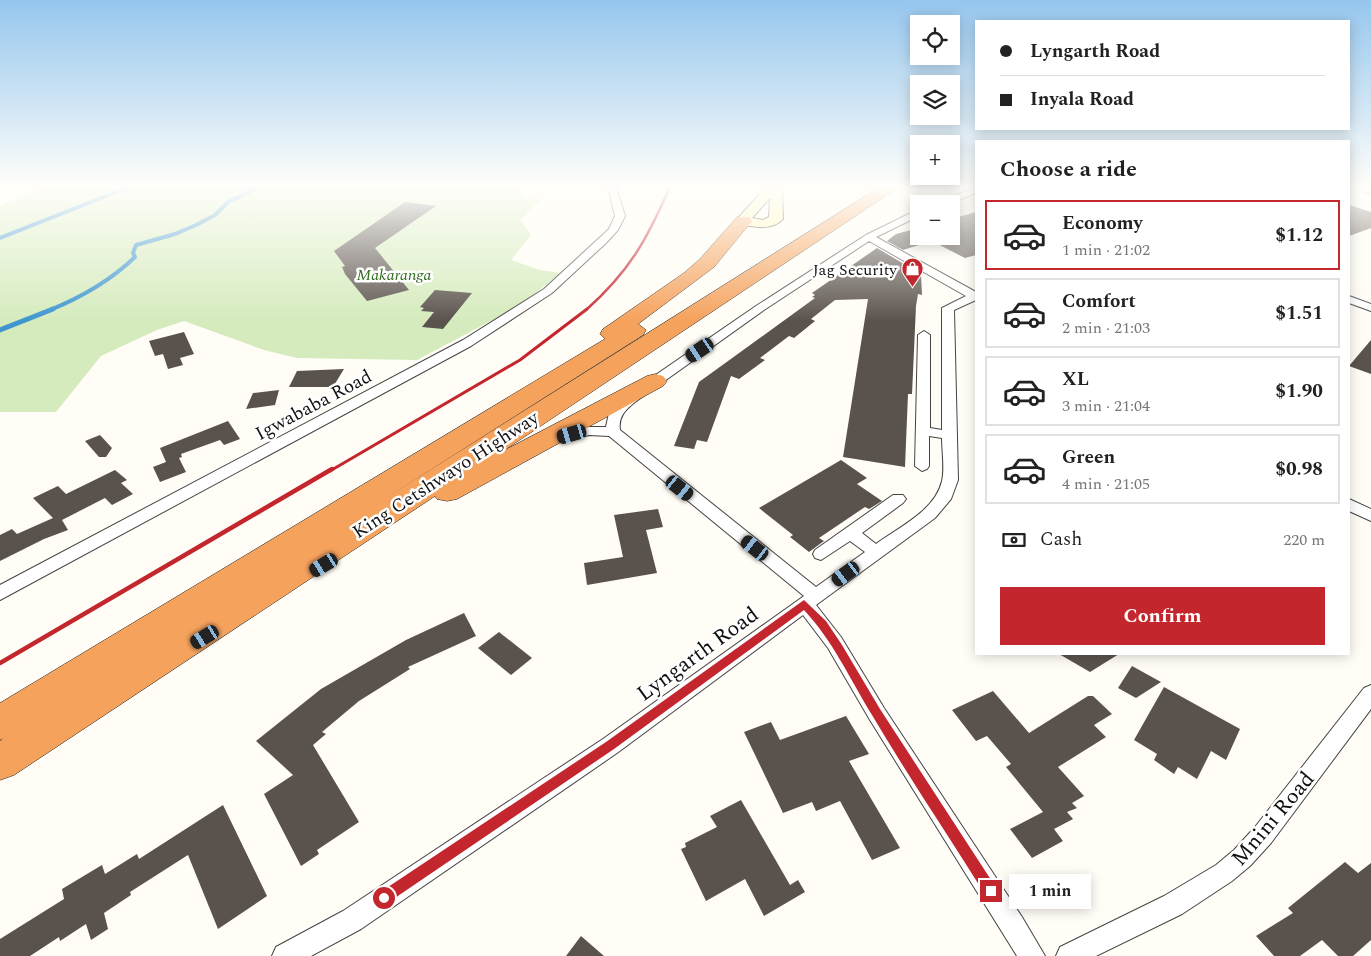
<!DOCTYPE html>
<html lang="en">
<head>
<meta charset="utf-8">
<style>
  :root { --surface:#fff; --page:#f6f6f6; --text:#222; --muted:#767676; --line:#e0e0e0; --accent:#c4262e }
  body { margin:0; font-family:Spectral,serif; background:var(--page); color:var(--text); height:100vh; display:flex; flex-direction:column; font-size:19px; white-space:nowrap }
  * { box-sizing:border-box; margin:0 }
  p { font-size:16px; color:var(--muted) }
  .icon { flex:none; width:28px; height:28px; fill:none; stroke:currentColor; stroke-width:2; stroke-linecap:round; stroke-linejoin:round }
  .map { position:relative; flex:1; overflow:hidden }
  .sheet { position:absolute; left:975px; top:140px; width:375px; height:515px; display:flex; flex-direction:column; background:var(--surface); border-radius:0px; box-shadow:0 2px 12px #0003 }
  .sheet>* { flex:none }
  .guide { position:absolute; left:975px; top:20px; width:375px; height:110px; border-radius:0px; box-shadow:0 2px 12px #0003; display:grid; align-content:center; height:110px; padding:0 25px; background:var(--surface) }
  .buttons { position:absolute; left:910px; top:15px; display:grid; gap:10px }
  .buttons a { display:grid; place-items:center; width:50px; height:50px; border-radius:0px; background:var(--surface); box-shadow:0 2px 12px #0003; font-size:25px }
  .end { position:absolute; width:22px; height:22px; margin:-11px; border:6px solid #c4262e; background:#fff; box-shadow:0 0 0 2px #fff }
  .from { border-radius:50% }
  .bubble { position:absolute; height:35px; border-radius:0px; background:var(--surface); box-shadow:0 2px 12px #0003; font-size:16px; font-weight:700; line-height:35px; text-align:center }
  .car { position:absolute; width:15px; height:30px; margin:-15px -8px; border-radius:6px; box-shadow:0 0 4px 1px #0007; background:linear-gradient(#222 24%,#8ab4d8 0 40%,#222 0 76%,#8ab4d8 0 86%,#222 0) }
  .guide b { display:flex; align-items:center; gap:18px; height:48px; font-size:19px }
  .guide b+b { border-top:1px solid var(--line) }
  .guide i { width:12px; height:12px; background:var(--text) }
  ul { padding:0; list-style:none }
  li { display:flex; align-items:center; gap:15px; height:70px; margin:0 10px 8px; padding:0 15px; border:2px solid var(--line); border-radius:0px }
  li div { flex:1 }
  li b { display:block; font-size:19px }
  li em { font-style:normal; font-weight:700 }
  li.selected { border-color:var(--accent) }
  li>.icon { width:45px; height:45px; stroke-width:1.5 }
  h2 { padding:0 25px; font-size:22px; line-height:60px }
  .pay { display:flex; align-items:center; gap:12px; height:55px; padding:0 25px; font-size:19px }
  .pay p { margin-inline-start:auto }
  .primary-button { display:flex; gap:10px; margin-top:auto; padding:10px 25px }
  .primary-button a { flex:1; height:58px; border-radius:0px; background:var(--accent); color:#fff; font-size:20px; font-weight:700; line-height:58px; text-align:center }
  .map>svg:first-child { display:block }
  .green { fill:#d5ebbd }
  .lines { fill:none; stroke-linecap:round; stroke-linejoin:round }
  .stream-far1 { stroke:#3f96cf; stroke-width:4 }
  .stream { stroke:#3f96cf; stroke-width:5 }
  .building { fill:#5a524d }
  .street-casing { stroke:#444; stroke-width:2 }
  .secondary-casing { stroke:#333; stroke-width:2 }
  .highway-casing { stroke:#222; stroke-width:1 }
  .street { fill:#fff; fill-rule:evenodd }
  .secondary { fill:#fff6b0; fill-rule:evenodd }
  .highway { fill:#f5a25d; fill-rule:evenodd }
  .rail-far2 { stroke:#c4262e; stroke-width:2.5 }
  .rail-far1 { stroke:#c4262e; stroke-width:3 }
  .rail { stroke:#c4262e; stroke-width:4.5 }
  .route { fill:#c4262e }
  .labels { text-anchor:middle; stroke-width:5; stroke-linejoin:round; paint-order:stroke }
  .far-poi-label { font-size:16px; fill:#111; stroke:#fff; text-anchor:end }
  .far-park-label { font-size:16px; font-style:italic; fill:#2f6b1f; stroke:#fff }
  .street-label { font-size:19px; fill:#111; stroke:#fff }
  .near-street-label { font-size:22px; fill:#111; stroke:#fff }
</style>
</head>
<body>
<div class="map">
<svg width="1371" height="956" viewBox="0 0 1371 956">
  <rect width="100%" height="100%" fill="#fffdf5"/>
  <path class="green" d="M516,187l9,11 15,2 -19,20 10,15 -20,25 29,10 21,3 -42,33 -102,54 -120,-2 -33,-8 -80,-29 -27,9 -56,26 -45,56h-56v-206l47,-19z"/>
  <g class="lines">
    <g class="stream-far1">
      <path d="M0,238l129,-51"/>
      <path d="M50,310c32,-13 60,-29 85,-53l-2,-4 3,-8 39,-11 21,-9 19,-10 13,-13 32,-15"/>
    </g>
    <path class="stream" d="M0,330l53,-21"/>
  </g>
  <g class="building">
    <path d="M405,202l31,4 -61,42 34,42 -42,11 -22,-27 -3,-7 3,-1 -11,-15z"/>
    <path d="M1349,205l22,7v16l-22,8z"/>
    <path d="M976,212v43l-11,3 -43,-22h29v-17z"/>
    <path d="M919,228v17l-16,5 -16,-9 9,-7z"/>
    <path d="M877,248l44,26 1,21 -4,-1 -2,12 -4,88h-4l-3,73 -62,-10 25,-158 -33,1 -24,19 4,2 -21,17 -5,-2 -29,22 5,2 -26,19 -8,-3 -24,66 -10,-2 -3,9 -20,-3 25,-64 116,-84 -3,-1 3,-2 -3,-2z"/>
    <path d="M435,290l37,3 -29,36 -21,-2 12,-15 -13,-1 3,-3 -4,-1z"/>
    <path d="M184,332l10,22 -14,4 3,7 -15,4 -5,-15 -8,2 -6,-15z"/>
    <path d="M1371,340v34l-22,-8z"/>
    <path d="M344,369l-11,18h-44l8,-16z"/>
    <path d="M279,390l-4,15 -29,4 7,-16z"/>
    <path d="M228,421l12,18 -16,6 -4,-5 -39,14 1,3 -3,1 7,14 -26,10 -7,-15 13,-5 -6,-14z"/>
    <path d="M100,435l12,13 -6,9h-7l-14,-16z"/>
    <path d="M841,460l26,18 -10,6 25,17 -13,8 -4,-2 -46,31 5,3 -15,11 -19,-15 3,-2 -34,-27z"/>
    <path d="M115,470l12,10 -6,3 12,11 -21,11 -7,-7 -43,22 6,10 -24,9 -44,22v-26l12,-6 5,5 36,-16 -20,-20 25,-12 8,8z"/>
    <path d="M658,509l5,18 -17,3 11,43 -70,12 -3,-22 39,-6 -9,-42z"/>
    <path d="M464,613l12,23 -68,31 2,2 -51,32 -37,31 4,2 -13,11 46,77 -42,28 2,4 -18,12 -37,-72 29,-19 -37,-34 65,-52 85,-49z"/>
    <path d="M499,632l33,26 -21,17 -33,-27z"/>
    <path d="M1059,654h60l-29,18z"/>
    <path d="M1132,666l29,16 -25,16 -18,-10z"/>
    <path d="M1164,687l76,42 -14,31 -15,-9 -14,28 -19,-12 -4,7 -20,-14 3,-6 -23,-14z"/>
    <path d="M993,691l36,42 59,-37h5l19,18 -18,11 12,12 -48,30 26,29 -12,7 5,5 -10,4 6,7 -19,10 9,12 -31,17 -22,-29 33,-17 -37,-45 5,-3 -24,-28 -11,5 -24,-31z"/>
    <path d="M846,716l23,38 -20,7 51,87 -28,12 -32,-59 -24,10 -4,-9 -29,11 -39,-81 27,-10 9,18z"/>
    <path d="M741,800l49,85 8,-5 7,12 -41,24 -19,-37 -39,22 -25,-52 5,-2 -1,-4 32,-16 -7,-11z"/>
    <path d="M223,805l44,91 -49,33 -30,-74 -58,37 1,3 -27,18 4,16 -17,11 -5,-16 -26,17 -1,-4 -29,19h-30v-17l64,-40 -2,-10 40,-24 3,9 32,-20 2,5z"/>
    <path d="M1345,862l13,11 13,-10v77l-18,16h-15l-16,-16 -22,16h-26l-18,-20 37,-23 -5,-5z"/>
    <path d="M581,936l23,20h-38z"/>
  </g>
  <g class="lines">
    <defs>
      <g id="street">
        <path d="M608,187h8l9,29 -7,14 -12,13 -54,50 -81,53 -471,254v-15l463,-245 81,-51 65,-60 6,-13z"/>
        <path d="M976,187v6l-27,11h-13z"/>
        <path d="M1355,187l16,1v6l-15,-5z"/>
        <path d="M919,209v7l-43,21 100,55v8l-22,10 4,170 -7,19 -16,19 -119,87 25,32 43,71 138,209 23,39h-28l-147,-236 -42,-72 -25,-33 -186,138 -256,176 -50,27h-39l4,-9 67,-36 260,-172 201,-143 -195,-160 -20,-1 -30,7 -7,-4 2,-3 35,-8h17l3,-14 16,-17 131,-90 110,-71zM869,241l97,55 -24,12v122l-12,-2v-93l-6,-4 -6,4 -3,131 7,5 5,-2 2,-3v-30l13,2c0,13 3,30 0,43 -7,30 -43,46 -66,63l-14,-11 41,-30 3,-4 -3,-4h-10l-78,55 -2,4 2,4 6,2 29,-19 15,11 -49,35 -196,-157c-2,-13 5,-20 15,-28l129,-92z"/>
        <path d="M1349,296l22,8v7l-22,-8z"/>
        <path d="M1349,499l22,10v12l-22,-10z"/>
        <path d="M1371,685v24l-100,134 -21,23 -18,15 -50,33 -86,42h-40l4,-9 104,-51 52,-31 18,-15 21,-23 109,-139z"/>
      </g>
      <path id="secondary" d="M766,187h16l1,32c-11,12 -30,8 -45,5l-2,-3 2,-3zM770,198l-1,19 -6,3 -11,-2z"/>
      <path id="highway" d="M880,187h19l-396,264 144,-75 8,-2 8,2 4,5 -4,5 -206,113 -10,2 -10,-2 -2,-3 -421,279 -14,5v-39l3,-3 -3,2v-37l605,-364 -5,-5 3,-5 81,-56 16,-14 37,-42h12l3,4 -38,46 -76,57 8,6 -3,5 -262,166z"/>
    </defs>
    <use href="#street" class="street-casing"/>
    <use href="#secondary" class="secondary-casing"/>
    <use href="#highway" class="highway-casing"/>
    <use href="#street" class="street"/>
    <use href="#secondary" class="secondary"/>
    <use href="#highway" class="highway"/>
    <path class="rail-far2" d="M586,310c44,-39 61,-71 84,-123"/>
    <path class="rail-far1" d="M330,471l190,-111 67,-51"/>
    <path class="rail" d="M0,663l332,-194"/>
  </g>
  <linearGradient id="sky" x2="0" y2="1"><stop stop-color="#95c6ee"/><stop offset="0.58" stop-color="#fffefa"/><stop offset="1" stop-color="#fffefa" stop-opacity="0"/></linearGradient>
  <rect width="1371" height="321" fill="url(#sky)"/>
  <path class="route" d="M804,600l22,21 16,24 38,64 115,177 2,5 -2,5 -4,2 -5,-2c-38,-61 -78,-120 -114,-181 -22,-36 -39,-74 -68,-105l-190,139 -225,153 -5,2 -5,-2 -2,-4 2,-5 227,-151z"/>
  <defs>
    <symbol id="shop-pin" viewBox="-11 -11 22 30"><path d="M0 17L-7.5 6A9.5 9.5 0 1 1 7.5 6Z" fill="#c4262e" stroke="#fff"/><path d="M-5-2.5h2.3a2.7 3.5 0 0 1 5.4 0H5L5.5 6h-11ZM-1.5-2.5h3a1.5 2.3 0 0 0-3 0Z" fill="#fff"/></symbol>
  </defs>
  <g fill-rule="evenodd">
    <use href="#shop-pin" x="900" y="256" width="25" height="34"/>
  </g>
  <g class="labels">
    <g class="far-poi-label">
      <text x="897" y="275">Jag Security</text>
    </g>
    <g class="far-park-label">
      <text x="394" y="280">Makaranga</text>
    </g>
    <g class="street-label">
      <text transform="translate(313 404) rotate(-28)" y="7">Igwababa Road</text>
      <text transform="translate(445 474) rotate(-33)" y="7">King Cetshwayo Highway</text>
    </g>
    <g class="near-street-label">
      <text transform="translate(697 653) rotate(-36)" y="8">Lyngarth Road</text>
      <text transform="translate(1272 818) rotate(-50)" y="8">Mnini Road</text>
    </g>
  </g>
</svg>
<div class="buttons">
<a><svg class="icon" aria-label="locate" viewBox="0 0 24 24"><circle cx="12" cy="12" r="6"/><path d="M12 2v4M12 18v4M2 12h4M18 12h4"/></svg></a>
<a><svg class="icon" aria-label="layers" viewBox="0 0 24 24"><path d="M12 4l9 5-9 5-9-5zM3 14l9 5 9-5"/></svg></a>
<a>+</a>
<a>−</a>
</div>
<i class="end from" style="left:384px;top:898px"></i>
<i class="end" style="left:991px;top:891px"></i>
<div class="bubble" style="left:1009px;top:874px;width:82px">1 min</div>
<i class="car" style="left:700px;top:350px;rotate:236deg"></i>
<i class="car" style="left:572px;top:434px;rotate:254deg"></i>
<i class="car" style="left:680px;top:488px;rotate:129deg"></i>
<i class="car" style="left:755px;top:548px;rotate:308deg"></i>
<i class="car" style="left:324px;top:565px;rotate:239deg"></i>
<i class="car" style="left:846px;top:574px;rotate:234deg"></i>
<i class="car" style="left:205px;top:637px;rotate:239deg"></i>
<div class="guide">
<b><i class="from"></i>Lyngarth Road</b>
<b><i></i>Inyala Road</b>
</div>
<section class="sheet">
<h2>Choose a ride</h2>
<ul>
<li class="selected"><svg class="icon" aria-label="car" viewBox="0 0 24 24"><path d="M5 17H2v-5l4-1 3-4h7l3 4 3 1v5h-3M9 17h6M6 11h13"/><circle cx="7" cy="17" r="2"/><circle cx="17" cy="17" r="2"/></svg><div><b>Economy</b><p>1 min · 21:02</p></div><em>$1.12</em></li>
<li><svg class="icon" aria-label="car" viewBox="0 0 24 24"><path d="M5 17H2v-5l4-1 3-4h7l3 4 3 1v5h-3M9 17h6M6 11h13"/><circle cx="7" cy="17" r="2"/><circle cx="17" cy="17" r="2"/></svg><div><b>Comfort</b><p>2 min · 21:03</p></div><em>$1.51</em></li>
<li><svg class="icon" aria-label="car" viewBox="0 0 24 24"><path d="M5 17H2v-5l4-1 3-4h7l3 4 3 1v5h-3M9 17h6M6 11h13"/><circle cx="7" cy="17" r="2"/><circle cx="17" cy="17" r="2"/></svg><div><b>XL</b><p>3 min · 21:04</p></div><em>$1.90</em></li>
<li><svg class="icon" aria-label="car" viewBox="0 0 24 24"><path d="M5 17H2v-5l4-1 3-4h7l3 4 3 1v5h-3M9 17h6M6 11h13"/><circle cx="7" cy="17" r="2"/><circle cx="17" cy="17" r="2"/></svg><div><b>Green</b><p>4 min · 21:05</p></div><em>$0.98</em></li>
</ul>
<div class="pay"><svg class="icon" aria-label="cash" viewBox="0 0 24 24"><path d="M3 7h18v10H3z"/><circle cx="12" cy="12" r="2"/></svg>Cash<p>220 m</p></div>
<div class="primary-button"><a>Confirm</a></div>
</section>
</div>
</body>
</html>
